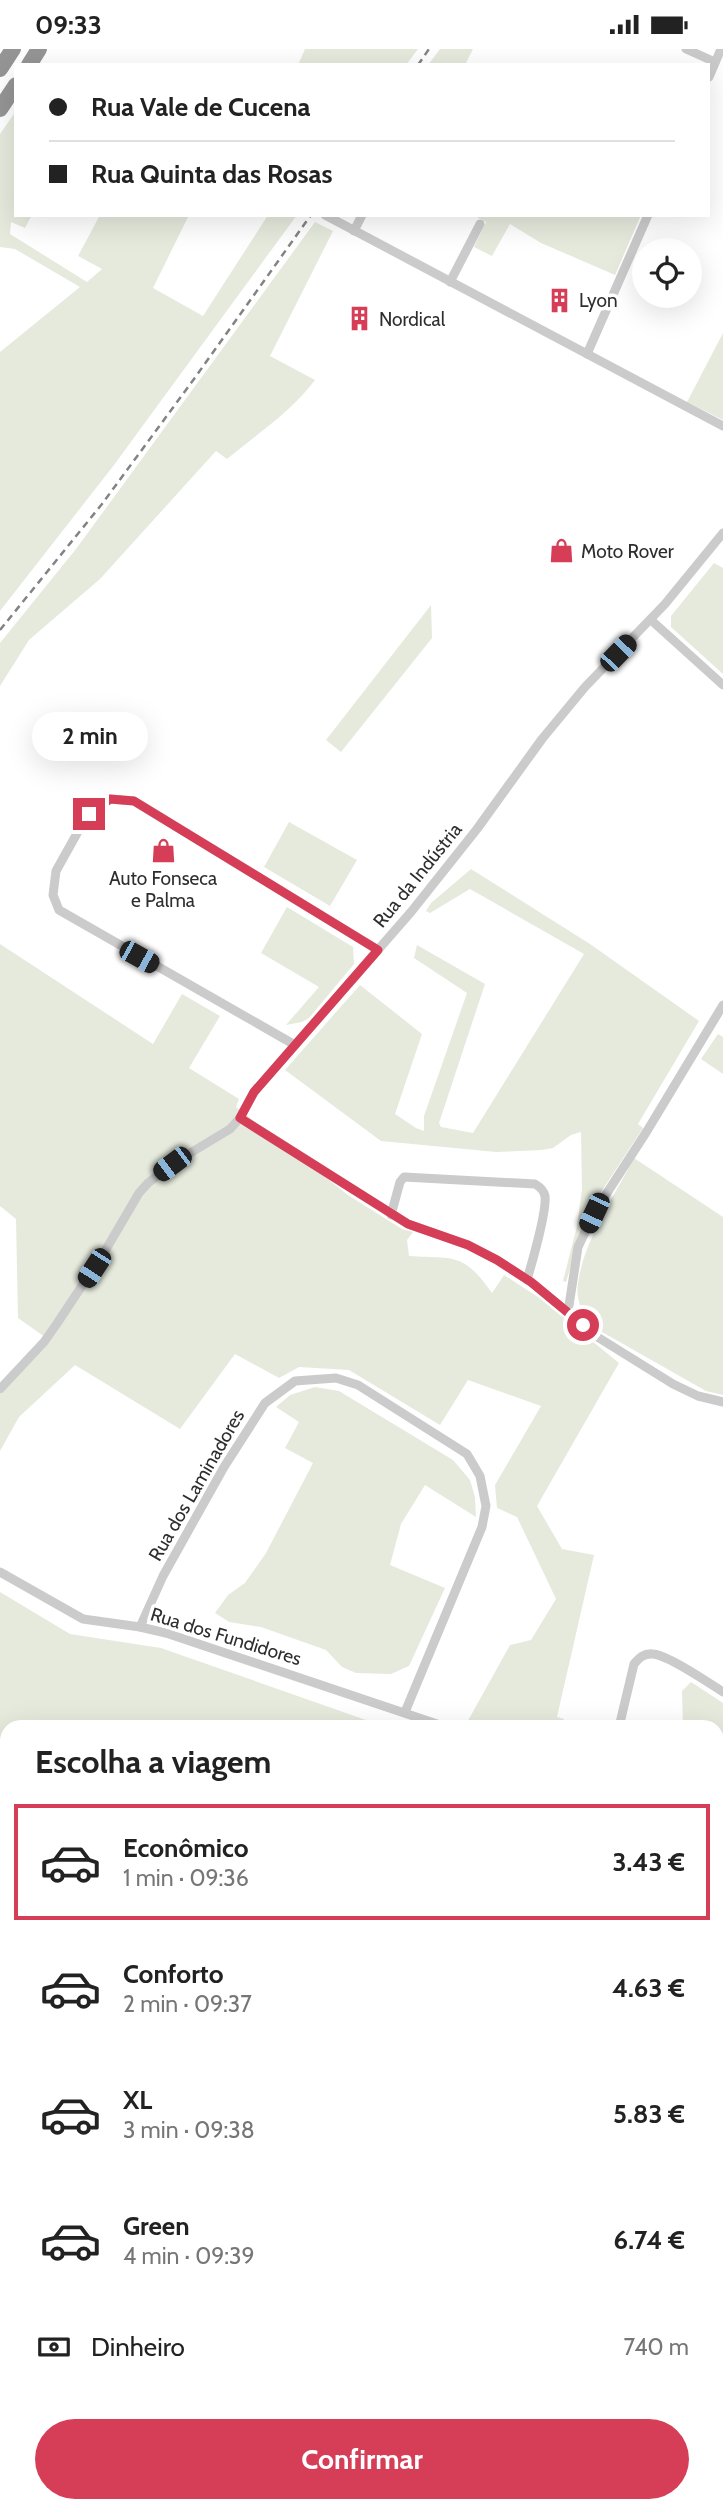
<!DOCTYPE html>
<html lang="pt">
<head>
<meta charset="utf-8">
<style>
  :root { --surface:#fff; --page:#f2f2f2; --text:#222; --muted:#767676; --line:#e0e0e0; --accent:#d63e58 }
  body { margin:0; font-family:Cabin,sans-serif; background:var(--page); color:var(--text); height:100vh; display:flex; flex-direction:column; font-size:26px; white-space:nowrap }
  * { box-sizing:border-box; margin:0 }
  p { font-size:23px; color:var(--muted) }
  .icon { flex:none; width:38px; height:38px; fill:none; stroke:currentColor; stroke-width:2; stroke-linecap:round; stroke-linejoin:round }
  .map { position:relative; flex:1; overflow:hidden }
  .sheet { position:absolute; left:0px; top:1671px; width:724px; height:793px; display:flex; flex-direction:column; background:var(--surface); border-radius:21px 21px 0 0; box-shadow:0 7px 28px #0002 }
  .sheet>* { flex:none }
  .banner { position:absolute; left:14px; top:14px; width:696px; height:154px; border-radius:0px; box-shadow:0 7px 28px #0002; display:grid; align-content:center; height:154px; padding:0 35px; background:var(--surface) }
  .tools { position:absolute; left:632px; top:189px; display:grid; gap:14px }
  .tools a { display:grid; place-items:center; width:70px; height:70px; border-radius:50%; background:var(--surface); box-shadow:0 7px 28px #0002; font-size:35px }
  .end { position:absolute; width:32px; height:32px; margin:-16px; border:9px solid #d63e58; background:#fff; box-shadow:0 0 0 4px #fff }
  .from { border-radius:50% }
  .bubble { position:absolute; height:49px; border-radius:24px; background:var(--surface); box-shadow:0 7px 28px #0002; font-size:23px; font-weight:700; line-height:49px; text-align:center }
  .car { position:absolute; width:21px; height:42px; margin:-21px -10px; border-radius:9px; box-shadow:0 0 5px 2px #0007; background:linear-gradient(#222 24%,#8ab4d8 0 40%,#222 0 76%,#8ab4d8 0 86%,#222 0) }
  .banner b { display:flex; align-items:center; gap:24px; height:66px; font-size:26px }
  .banner b+b { border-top:2px solid var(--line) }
  .banner i { width:18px; height:18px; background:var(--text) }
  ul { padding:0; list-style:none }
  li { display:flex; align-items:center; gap:21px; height:116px; margin:0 14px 10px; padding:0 21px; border:4px solid transparent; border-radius:0px }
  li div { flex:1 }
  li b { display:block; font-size:26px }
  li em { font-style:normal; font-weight:700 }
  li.on { border-color:var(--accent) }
  li>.icon { width:63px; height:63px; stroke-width:1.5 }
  h2 { padding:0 35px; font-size:32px; line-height:84px }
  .pay { display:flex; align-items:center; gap:18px; height:77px; padding:0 35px; font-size:26px }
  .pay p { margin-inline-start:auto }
  .primary-button { display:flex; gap:14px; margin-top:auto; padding:14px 35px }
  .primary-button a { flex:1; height:80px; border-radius:42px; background:var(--accent); color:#fff; font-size:28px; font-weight:700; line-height:80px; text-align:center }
  .status { display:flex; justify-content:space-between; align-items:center; height:49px; padding:0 35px; background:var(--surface); direction:ltr }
  .status svg { height:19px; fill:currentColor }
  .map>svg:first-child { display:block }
  .green { fill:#e5eadd }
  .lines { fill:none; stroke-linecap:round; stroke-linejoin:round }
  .minor { stroke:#cbcbcb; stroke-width:9 }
  .primary { stroke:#a6a6a6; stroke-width:14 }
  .motorway { stroke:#959595; stroke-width:16 }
  .rail { stroke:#838383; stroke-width:2.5; stroke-dasharray:7 5; stroke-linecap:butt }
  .route { stroke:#d63e58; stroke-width:9 }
  .labels { text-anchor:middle; stroke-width:7; stroke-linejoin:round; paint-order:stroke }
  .poi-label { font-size:19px; fill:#2e2e2e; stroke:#fff; text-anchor:start }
  .street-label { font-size:19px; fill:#2e2e2e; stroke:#fff }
</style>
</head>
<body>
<div class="status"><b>09:33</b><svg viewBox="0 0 49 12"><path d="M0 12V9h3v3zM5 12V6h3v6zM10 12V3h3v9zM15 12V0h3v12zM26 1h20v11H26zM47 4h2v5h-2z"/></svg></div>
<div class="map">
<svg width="723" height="2463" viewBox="0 0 723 2463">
  <rect width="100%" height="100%" fill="#fff"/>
  <g class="green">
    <path d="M305,0h113l-12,16h-108z"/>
    <path d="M440,0h33l-8,16h-37z"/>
    <path d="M16,62v104h16l-7,13 -14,-6 -1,12 77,48 15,-13 -24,-13 22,-41h89l-36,73 50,28 65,-101h29l-183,250 -114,146v-259l80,-65 -65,-38 -15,-2v-113z"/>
    <path d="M473,166h168l-26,60 -74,-32 -31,-19 -18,32 -18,-9 12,-25z"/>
    <path d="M315,173l18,9 -63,125 45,24c-23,31 -58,54 -88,79l-11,-8 -116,128 -71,61 -29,46v-43l76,-94z"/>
    <path d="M723,284v87l-36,-18z"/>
    <path d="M714,514l9,5v106l-52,-47v-11z"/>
    <path d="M431,556l1,33 -91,114 -15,-12z"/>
    <path d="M289,773l68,38 -27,46 -66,-39z"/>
    <path d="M471,820l119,75 109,77 -61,103 5,4 -57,87 -20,67 -3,-1 14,-55 5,-37 -1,-57 -10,3 -18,13 -11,2 -46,2 -115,-11 -96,-71 75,-85 62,49 -27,80 21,14 8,3v-15l43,-123 -53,-35 3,-13 68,39 -46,139 2,4 32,6 111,-179 -114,-65 -40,24 -4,-2 5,-8z"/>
    <path d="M287,858l66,40 1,17 -45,54 -7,4 -16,3 33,-38 -58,-34z"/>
    <path d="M0,895l153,100 29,-50 38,22 -31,52 50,31 -3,8 112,88 54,34 11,3 -6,8 2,16c46,3 54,-4 83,37l12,-18 34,22 81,66 -82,143 25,43 32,6 -37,162 7,2 -3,8 -96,-1 45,-81 21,-5 25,-41 -39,-82 -20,-9 -2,-23 46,-79 -73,-26 -28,45 -91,-55 -50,-3 -20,11 -44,-24 -55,75 -105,-64 -56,52 -19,34v-57l49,-54 -31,-22 -2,-99 -16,-13z"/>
    <path d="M718,985l5,3v37l-22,-15z"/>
    <path d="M634,1109l89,59v178l-17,-4 -111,-63c-11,-11 -20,-27 -17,-44 5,-42 37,-89 56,-126z"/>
    <path d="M315,1338l24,4 114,69 17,20 5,17 1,20 -51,-32 -24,39 -11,41 55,23 -36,78 -18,8 -35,-1 -14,-6 -16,-17 -65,-23 -32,-5 -14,-9 13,-18 17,-12 21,-30 47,-90 -28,-15 14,-26 -23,-15 14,-12z"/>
    <path d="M0,1543l70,42 91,14 225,79h-379v13l-7,-2z"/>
    <path d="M691,1633l32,21v347l-5,12c5,12 5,20 0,31v-366h-35l-1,-36z"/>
    <path d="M0,1922l7,2v274l-7,-2z"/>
    <path d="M718,2292h5v171h-295l13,-6h277z"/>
    <path d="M7,2356v101h50l-14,6h-43v-102z"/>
  </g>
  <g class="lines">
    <g class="minor">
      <path d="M686,0l29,13"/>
      <path d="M709,28l12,-28"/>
      <path d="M325,166l398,211"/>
      <path d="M354,182l8,-16"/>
      <path d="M450,233l30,-58"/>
      <path d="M587,305l61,-139"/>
      <path d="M651,571l72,65"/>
      <path d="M295,996l-236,-135 -6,-15 3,-24 29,-52 13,-14 12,-6 24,2 244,149"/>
      <path d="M240,1069l168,106 60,21 29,15 34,22 68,56 74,46 25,12 25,6"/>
      <path d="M391,1166l9,-33 4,-5 131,7c5,3 9,6 10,12 2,17 -13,66 -18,84"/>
      <path d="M568,1263l10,-65 16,-34 53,-82 76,-126"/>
      <path d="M0,1340l44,-47 12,-17 49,-74 34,-58 9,-10 24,-19 58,-35 10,-11 14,-26 157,-180 66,-83 65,-90 43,-52 80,-83 58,-71"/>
      <path d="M0,1523l83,47 57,8 26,6 280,94"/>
      <path d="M140,1578l23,-51 61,-109 41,-64 30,-22 41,-3 22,7 109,69 13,22 6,30 -4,21 -77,185"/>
      <path d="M619,1678l15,-63c5,-6 10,-11 19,-10 15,1 56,29 70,38"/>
    </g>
    <g class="primary">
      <path d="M718,2057l5,-8"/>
      <path d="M348,2463l7,-6"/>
    </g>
    <g class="motorway">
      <path d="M29,16l10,-16"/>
      <path d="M0,20l13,-20"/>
      <path d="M0,60l16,-24"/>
    </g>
    <g class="rail">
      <path d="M418,16l11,-16"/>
      <path d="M0,581l102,-126 92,-125 117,-164"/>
    </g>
  </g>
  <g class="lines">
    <path class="route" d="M89,765l21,-15 24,2 244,149 -124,142 -14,26 168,106 60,21 29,15 34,22 52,43"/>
  </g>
  <defs>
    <symbol id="building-bare" viewBox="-9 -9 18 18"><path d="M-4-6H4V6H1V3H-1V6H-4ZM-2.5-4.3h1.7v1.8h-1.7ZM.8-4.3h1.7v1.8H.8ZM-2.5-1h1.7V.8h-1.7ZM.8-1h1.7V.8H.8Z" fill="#d63e58" stroke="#fff" stroke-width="2.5" paint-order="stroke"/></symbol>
    <symbol id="shop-bare" viewBox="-9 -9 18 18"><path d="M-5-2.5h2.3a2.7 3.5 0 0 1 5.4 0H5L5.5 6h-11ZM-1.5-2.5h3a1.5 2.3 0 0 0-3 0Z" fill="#d63e58" stroke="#fff" stroke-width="2.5" paint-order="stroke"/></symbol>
  </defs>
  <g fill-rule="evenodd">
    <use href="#building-bare" x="542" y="234" width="35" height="35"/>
    <use href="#building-bare" x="342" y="252" width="35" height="35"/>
    <use href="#shop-bare" x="544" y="484" width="35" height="35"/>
    <use href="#shop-bare" x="146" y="784" width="35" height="35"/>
  </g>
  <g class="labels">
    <g class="poi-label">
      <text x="579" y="258">Lyon</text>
      <text x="379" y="277">Nordical</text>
      <text x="581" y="509">Moto Rover</text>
      <text x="163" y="836" text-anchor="middle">Auto Fonseca<tspan x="163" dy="22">e Palma</tspan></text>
    </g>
    <g class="street-label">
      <text transform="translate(417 826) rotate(-51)" y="7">Rua da Indústria</text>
      <text transform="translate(196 1436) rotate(-60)" y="7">Rua dos Laminadores</text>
      <text transform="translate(226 1587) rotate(17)" y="7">Rua dos Fundidores</text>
    </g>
  </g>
</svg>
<div class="tools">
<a><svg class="icon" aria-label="locate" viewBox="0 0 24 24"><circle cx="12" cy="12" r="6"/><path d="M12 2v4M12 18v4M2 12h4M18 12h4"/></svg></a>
</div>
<i class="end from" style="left:583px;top:1276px"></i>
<i class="end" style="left:89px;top:765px"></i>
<div class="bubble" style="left:32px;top:663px;width:116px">2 min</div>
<i class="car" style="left:618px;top:604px;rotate:44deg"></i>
<i class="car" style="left:139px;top:908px;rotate:119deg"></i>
<i class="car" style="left:172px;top:1115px;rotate:233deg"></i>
<i class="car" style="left:594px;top:1164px;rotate:205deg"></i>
<i class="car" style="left:94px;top:1219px;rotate:213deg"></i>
<div class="banner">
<b><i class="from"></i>Rua Vale de Cucena</b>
<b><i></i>Rua Quinta das Rosas</b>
</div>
<section class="sheet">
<h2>Escolha a viagem</h2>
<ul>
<li class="on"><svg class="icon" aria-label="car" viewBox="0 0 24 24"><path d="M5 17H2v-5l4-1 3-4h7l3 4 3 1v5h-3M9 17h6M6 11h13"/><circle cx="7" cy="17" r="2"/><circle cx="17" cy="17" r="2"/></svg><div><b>Econômico</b><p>1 min · 09:36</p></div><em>3.43 €</em></li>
<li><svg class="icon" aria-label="car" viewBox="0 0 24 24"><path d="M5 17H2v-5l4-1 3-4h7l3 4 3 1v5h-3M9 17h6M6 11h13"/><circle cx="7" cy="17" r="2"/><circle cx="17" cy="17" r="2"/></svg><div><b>Conforto</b><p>2 min · 09:37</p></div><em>4.63 €</em></li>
<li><svg class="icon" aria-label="car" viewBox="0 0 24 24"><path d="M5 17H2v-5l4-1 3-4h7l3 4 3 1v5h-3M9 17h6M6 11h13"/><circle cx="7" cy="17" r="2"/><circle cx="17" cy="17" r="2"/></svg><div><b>XL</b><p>3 min · 09:38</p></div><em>5.83 €</em></li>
<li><svg class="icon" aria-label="car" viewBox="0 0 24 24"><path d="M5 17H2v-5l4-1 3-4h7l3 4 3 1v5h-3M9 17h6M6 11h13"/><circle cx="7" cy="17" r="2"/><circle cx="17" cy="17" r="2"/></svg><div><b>Green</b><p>4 min · 09:39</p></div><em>6.74 €</em></li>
</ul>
<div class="pay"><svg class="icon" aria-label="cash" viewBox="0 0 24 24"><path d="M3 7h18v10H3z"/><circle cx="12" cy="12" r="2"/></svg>Dinheiro<p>740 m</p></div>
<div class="primary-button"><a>Confirmar</a></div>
</section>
</div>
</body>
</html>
